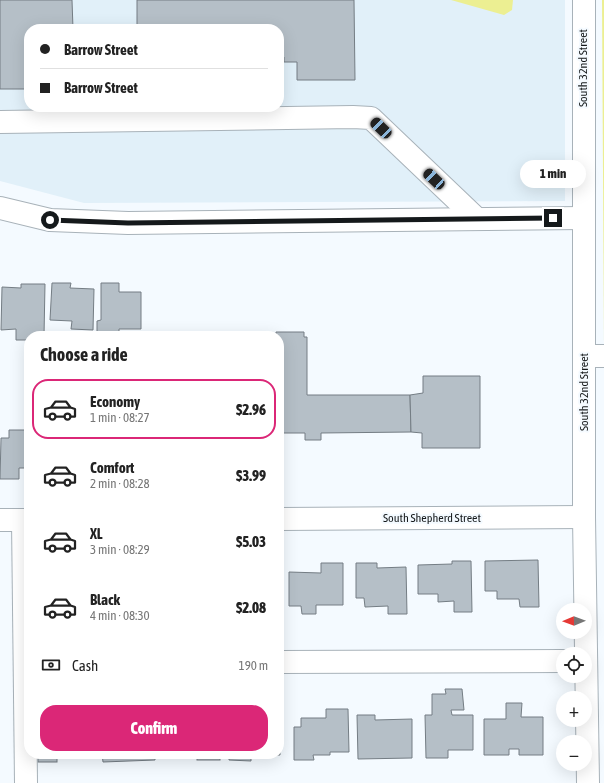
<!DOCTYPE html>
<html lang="en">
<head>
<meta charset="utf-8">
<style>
  :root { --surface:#fff; --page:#f2f2f2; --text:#222; --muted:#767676; --line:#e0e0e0; --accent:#db2777 }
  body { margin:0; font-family:"Asap Condensed",sans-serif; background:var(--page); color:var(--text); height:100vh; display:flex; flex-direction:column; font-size:15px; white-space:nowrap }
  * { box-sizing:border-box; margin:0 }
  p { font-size:13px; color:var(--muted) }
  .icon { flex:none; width:22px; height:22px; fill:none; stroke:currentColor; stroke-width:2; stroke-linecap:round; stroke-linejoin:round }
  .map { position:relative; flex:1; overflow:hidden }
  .sheet { position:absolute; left:24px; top:331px; width:260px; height:428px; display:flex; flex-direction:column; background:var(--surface); border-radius:16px; box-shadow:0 4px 16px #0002 }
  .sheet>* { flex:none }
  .hud { position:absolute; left:24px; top:24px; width:260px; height:88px; border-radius:16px; box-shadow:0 4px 16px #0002; display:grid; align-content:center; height:88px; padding:0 16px; background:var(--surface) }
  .needle { width:26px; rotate:269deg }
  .buttons { position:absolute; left:556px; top:603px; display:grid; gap:8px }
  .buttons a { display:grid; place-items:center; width:36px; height:36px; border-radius:50%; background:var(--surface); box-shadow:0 4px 16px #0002; font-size:20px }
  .end { position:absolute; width:18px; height:18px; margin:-9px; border:5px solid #15191b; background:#fff; box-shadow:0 0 0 2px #fff }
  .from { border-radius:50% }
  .bubble { position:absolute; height:28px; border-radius:14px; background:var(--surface); box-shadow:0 4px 16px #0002; font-size:13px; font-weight:800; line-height:28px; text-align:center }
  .car { position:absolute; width:12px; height:24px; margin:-12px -6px; border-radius:5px; box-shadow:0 0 3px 1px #0007; background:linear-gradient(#222 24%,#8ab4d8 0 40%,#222 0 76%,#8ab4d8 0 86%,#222 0) }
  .hud b { display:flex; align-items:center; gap:14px; height:38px; font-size:15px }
  .hud b+b { border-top:1px solid var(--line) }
  .hud i { width:10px; height:10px; background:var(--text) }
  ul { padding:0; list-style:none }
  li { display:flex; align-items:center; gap:12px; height:60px; margin:0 8px 6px; padding:0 8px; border:2px solid transparent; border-radius:16px }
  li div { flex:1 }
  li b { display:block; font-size:15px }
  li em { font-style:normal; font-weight:800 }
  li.on { border-color:var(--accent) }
  li>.icon { width:36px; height:36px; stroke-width:1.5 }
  h2 { padding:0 16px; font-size:18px; line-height:48px }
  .pay { display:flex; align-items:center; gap:10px; height:44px; padding:0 16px; font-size:15px }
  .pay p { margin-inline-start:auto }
  .cta { display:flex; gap:8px; margin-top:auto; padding:8px 16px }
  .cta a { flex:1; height:46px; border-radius:16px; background:var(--accent); color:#fff; font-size:16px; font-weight:800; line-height:46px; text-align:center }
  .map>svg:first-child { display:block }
  .built { fill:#e1f0f9; fill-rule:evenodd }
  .green { fill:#ecef92 }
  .building { fill:#b5bfc7; stroke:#747d84 }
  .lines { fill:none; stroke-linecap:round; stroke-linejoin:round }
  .minor-casing { stroke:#a8b2b9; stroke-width:24 }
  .minor { stroke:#fff; stroke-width:22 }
  .route { stroke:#15191b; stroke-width:5 }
  .labels { text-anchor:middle; stroke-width:4; stroke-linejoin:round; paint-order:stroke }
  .street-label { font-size:12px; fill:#15191b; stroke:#f4faff }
</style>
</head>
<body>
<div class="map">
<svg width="604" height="783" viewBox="0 0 604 783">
  <rect width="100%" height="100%" fill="#f4faff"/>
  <path class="built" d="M0,0h565v201l-481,2 -84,-22zM29,29h250v78h-250z"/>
  <g class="green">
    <path d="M451,0h62l-1,10 -8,5z"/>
    <path d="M602,0h2v344z"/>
  </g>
  <g class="building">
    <path d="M0,0h72l1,29h-44v60h-29z"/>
    <path d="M137,0h217l1,80h-58v-18h-13v-5h-5v-28h-142z"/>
    <path d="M52,283h19l-1,5 24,1 -1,41 -22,-1 1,-8 -22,-1z"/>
    <path d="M101,283h18v9h22v37h-22v7h-17v-4h-5v-11l4,-1z"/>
    <path d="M21,284h24l-1,52h-15v4h-13v-11l-15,1 1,-43 19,1z"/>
    <path d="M276,332h28v5h3v58h103l1,37 -90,1v7h-16v-7h-26v-97h-3z"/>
    <path d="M423,376h57v72h-58v-15l-11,-1 -1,-37 13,-2z"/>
    <path d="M9,430h19l1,38h-10v11h-19l1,-41h8z"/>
    <path d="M538,560l1,47h-19l-1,-8h-22v-8h-12v-30z"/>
    <path d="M452,561h19l1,51h-18v-11l-16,1v-8h-20v-29l34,-1z"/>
    <path d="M321,563h22v42h-27v9h-14l-1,-8h-12v-34l32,1z"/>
    <path d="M356,563h21v5l29,-1 1,47h-19v-8l-23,1 -1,-9h-8z"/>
    <path d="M445,689h17l2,21h-13l1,5h21v35h-25v8h-22l-1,-43h7v-21h14z"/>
    <path d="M506,703h16l-1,14h22v38h-24v-6h-10v6h-25v-36h22z"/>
    <path d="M279,706l1,49h-29v6l-22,-1v-6h50z"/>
    <path d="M326,709h22l1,43h-19v3h-17l1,5h-20v-33h7v-9h25z"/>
    <path d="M357,715h18v5l37,-1v39l-54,1z"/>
    <rect x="38" y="754" width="19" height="8"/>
    <path d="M102,754h53v6l-52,2z"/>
    <rect x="197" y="754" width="23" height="6"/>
  </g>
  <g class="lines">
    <defs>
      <g id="minor">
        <path d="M584,0v517l4,266"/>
        <path d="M0,122l353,-5 18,1 106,101"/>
        <path d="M0,208l50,12 78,3 455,-5"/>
        <path d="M584,356h20"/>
        <path d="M279,519l305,-2"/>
        <path d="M0,520h29"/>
        <path d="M23,520l3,263"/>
        <path d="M279,662l284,-1"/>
      </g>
    </defs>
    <use href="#minor" class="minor-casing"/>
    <use href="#minor" class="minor"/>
  </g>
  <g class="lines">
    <path class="route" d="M50,220l78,3 425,-5"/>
  </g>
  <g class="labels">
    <g class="street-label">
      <text transform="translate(583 68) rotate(-90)" y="4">South 32nd Street</text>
      <text transform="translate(584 392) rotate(-90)" y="4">South 32nd Street</text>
      <text x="432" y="522">South Shepherd Street</text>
    </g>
  </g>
</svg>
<div class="buttons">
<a><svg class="needle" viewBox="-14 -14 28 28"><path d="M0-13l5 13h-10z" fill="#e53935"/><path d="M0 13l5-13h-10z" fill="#767676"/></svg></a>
<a><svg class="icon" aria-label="locate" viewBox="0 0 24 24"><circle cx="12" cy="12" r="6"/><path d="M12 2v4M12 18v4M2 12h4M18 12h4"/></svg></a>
<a>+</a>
<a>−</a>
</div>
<i class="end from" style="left:50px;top:220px"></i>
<i class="end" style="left:553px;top:218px"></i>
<div class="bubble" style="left:520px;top:160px;width:66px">1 min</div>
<i class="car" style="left:381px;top:128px;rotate:314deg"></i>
<i class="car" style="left:434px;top:179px;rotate:313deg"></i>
<div class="hud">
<b><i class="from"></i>Barrow Street</b>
<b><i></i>Barrow Street</b>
</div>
<section class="sheet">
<h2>Choose a ride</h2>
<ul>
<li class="on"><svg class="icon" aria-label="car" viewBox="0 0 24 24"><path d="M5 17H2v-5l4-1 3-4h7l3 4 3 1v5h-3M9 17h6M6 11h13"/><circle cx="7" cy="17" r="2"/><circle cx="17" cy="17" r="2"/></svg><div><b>Economy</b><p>1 min · 08:27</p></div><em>$2.96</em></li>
<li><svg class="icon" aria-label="car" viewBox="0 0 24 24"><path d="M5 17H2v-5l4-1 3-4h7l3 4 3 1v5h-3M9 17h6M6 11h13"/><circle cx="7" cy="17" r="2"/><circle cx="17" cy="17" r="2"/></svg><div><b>Comfort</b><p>2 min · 08:28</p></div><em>$3.99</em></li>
<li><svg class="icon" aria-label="car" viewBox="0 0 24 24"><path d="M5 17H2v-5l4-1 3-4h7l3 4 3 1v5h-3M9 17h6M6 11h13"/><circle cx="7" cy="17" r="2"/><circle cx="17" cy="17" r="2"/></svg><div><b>XL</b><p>3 min · 08:29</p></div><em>$5.03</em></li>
<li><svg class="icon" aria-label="car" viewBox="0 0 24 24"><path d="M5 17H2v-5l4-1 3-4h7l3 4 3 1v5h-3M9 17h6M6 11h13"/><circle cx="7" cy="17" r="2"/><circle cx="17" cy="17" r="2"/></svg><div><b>Black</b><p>4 min · 08:30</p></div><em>$2.08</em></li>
</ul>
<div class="pay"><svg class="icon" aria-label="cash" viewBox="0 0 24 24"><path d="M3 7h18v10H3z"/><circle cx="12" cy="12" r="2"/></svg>Cash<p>190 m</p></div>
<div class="cta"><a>Confirm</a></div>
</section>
</div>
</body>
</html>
